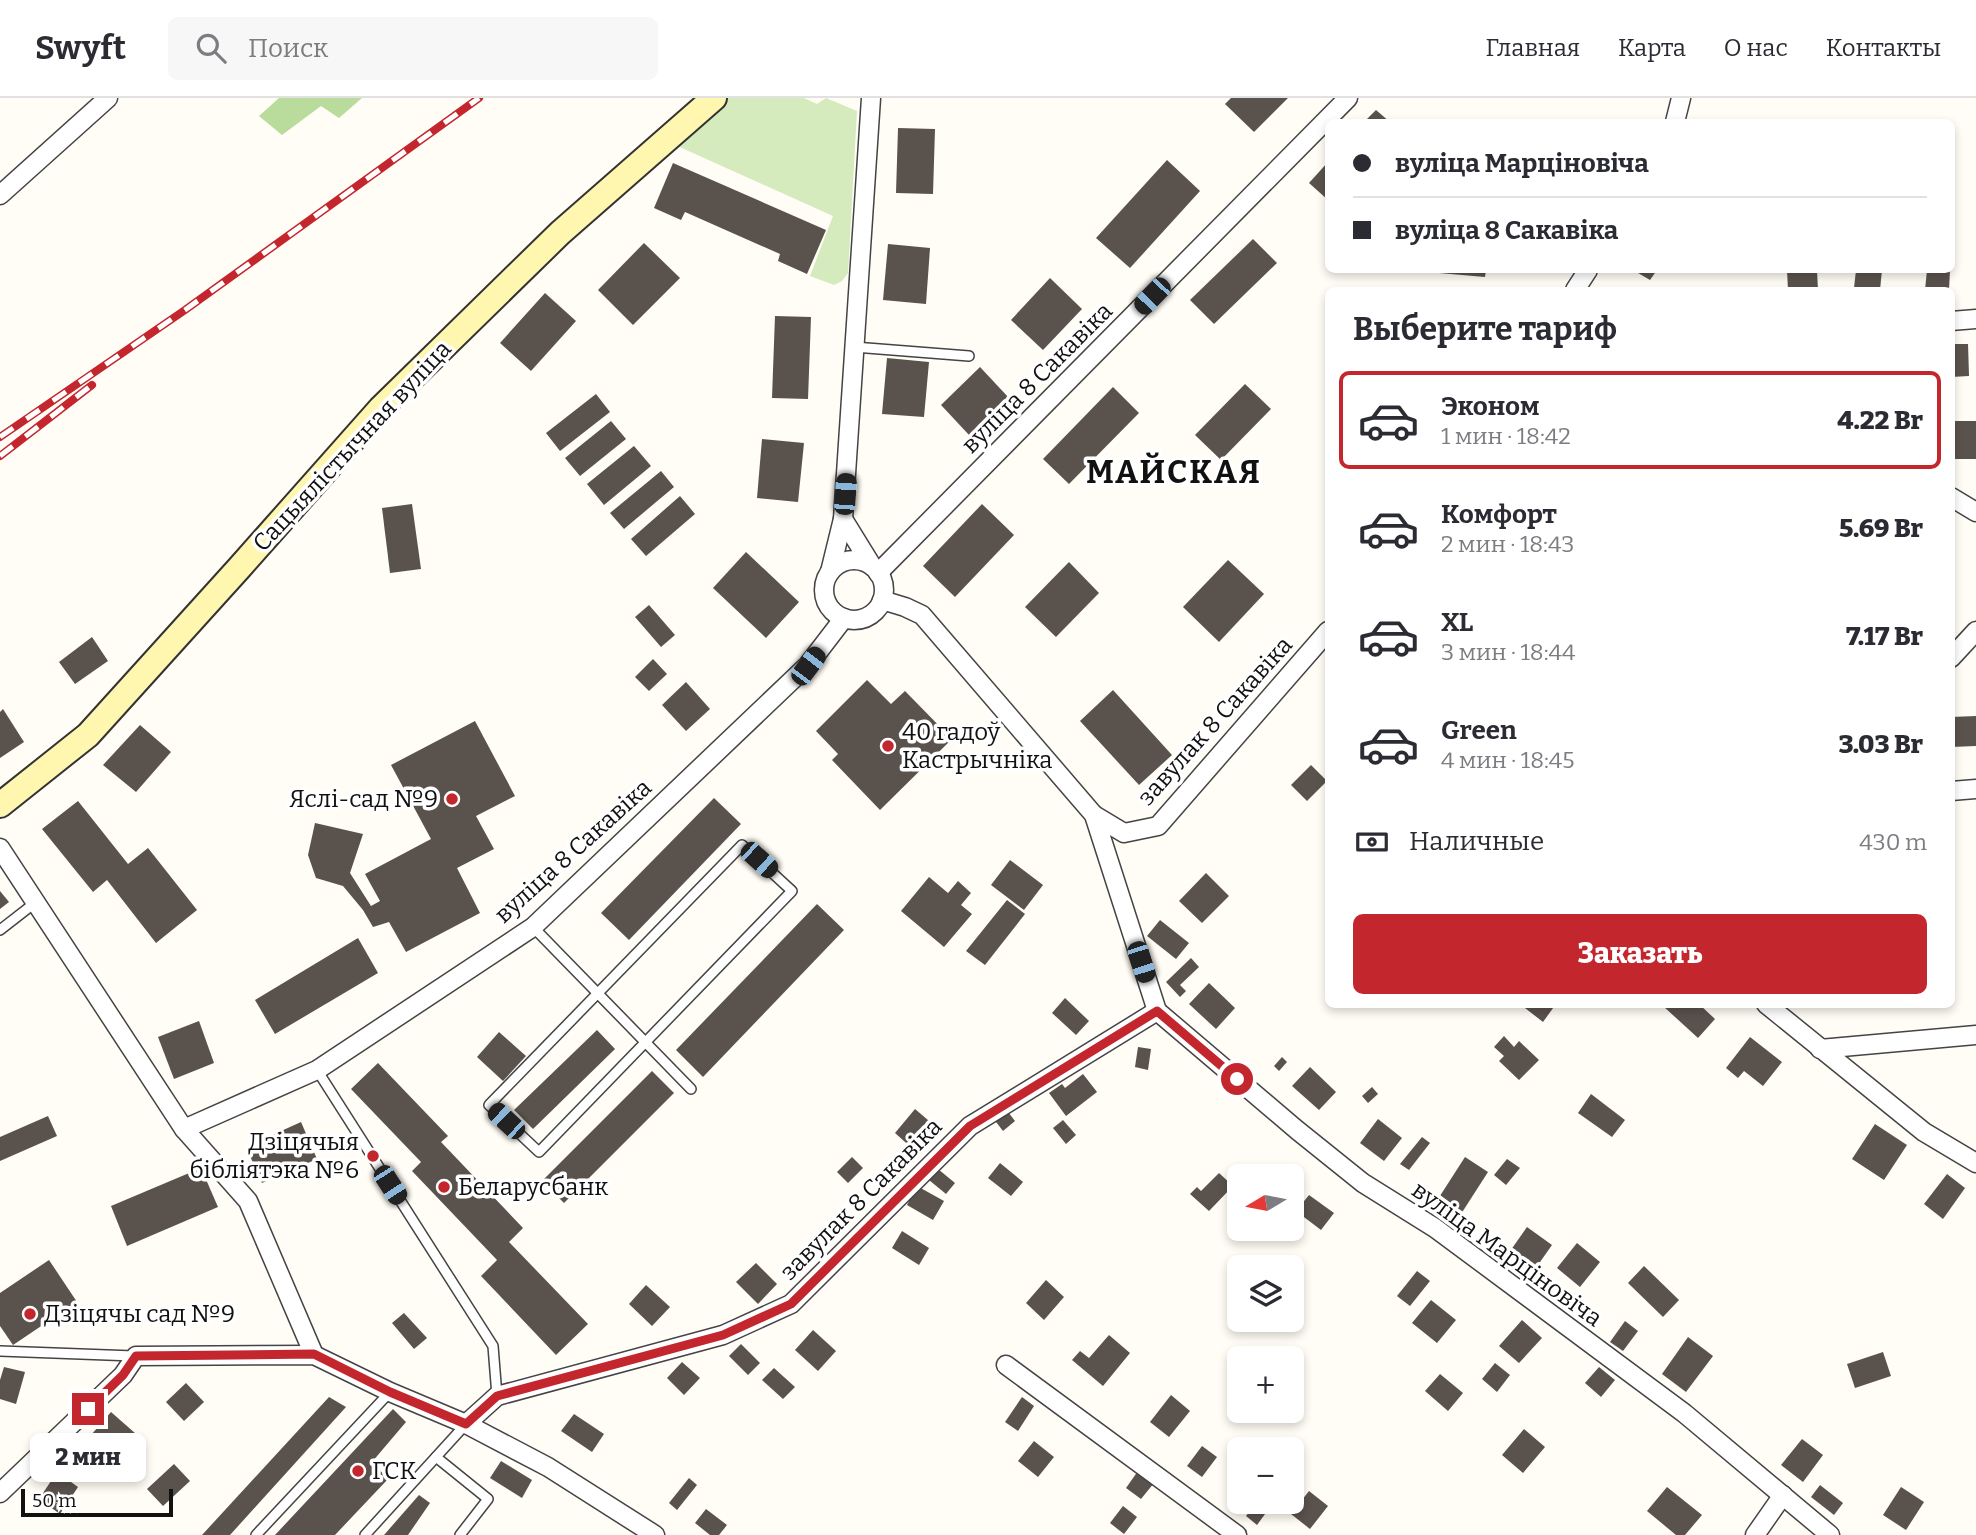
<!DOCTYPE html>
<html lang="ru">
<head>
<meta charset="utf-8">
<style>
  :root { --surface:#fff; --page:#f7f7f7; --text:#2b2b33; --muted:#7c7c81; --line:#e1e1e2; --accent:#c4262e }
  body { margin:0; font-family:Bitter,serif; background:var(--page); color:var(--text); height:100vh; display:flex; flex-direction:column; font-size:26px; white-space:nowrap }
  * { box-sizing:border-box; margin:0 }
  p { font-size:23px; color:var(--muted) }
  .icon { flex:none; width:38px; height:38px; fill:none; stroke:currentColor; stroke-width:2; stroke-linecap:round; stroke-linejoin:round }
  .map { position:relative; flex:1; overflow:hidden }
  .panel { position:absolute; left:1325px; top:189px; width:630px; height:721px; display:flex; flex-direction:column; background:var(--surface); border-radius:10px; box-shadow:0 4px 10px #0003 }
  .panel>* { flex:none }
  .hud { position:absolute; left:1325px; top:21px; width:630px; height:154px; border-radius:10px; box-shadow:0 4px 10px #0003; display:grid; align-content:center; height:154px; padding:0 28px; background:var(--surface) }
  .needle { width:46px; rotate:260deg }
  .fabs { position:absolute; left:1227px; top:1066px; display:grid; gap:14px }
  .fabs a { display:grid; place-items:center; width:77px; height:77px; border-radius:10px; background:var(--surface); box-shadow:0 4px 10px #0003; font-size:35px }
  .scale { position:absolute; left:21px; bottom:18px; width:152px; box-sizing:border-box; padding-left:7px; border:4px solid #111; border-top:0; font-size:19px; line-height:24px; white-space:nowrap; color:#111; -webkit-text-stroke:5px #fff; paint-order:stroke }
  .end { position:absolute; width:32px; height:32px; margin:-16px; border:9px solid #c4262e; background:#fff; box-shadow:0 0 0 4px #fff }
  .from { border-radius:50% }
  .bubble { position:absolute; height:49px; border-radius:10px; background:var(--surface); box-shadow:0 4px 10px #0003; font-size:23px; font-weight:800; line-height:49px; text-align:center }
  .car { position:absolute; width:21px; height:42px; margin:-21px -10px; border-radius:9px; box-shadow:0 0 5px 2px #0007; background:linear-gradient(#222 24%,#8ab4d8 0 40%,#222 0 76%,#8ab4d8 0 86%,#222 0) }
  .hud b { display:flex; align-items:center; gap:24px; height:66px; font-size:26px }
  .hud b+b { border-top:2px solid var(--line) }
  .hud i { width:18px; height:18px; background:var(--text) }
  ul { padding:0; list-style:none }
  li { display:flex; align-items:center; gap:21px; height:98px; margin:0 14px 10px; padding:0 14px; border:4px solid transparent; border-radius:10px }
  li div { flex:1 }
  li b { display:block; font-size:26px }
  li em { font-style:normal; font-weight:800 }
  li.current { border-color:var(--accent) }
  li>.icon { width:63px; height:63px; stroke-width:1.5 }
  h2 { padding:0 28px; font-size:32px; line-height:84px }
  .pay { display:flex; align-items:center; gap:18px; height:77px; padding:0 28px; font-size:26px }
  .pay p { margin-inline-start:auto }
  .cta { display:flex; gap:14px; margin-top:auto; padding:14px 28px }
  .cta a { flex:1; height:80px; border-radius:10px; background:var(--accent); color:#fff; font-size:28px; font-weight:800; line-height:80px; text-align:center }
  header { display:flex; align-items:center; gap:42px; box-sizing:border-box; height:98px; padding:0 35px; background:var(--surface); border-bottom:2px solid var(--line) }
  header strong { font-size:33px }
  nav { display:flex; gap:38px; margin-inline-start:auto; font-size:24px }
  .search { width:490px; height:63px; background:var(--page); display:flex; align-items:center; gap:18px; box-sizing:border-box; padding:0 24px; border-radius:10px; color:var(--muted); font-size:26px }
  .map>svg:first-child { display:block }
  .green { fill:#d5ebbd }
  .forest { fill:#b9dc9c }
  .building { fill:#5a524d }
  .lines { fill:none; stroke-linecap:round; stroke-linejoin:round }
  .lane-casing { stroke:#444; stroke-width:12 }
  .street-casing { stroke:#444; stroke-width:21 }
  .secondary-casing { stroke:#333; stroke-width:28 }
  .lane { stroke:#fff; stroke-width:9 }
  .street { stroke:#fff; stroke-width:18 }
  .secondary { stroke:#fff6b0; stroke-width:24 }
  .rail-casing { stroke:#c4262e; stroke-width:8 }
  .rail { stroke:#fff; stroke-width:5; stroke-dasharray:16; stroke-linecap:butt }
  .route { stroke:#c4262e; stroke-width:9 }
  .poi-dot { fill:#c4262e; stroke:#fff; stroke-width:2.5 }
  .labels { text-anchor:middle; stroke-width:7; stroke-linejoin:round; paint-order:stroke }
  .street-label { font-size:24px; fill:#111; stroke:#fff }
  .poi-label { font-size:24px; fill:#111; stroke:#fff; text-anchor:start }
  .district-label { font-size:32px; font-weight:bold; letter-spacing:2px; fill:#111; stroke:#fff }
</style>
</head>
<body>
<header>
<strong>Swyft</strong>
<div class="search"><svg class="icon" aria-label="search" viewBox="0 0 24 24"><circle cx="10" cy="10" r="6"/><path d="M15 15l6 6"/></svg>Поиск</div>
<nav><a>Главная</a><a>Карта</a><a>О нас</a><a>Контакты</a></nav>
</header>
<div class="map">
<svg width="1976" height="1437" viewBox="0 0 1976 1437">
  <rect width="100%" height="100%" fill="#fffdf5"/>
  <path class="green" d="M724,0h80l13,6 9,-6 31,13 -9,162 -6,8 -8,4 -24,-9 23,-60 -160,-72z"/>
  <path class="forest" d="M279,0h83l-23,20 -18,-12 -39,29 -23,-19z"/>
  <g class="building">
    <path d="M1231,0h57l-34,34 -29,-28z"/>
    <path d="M1376,12l14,12h-26z"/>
    <path d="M898,30l37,1 -2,65 -37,-1z"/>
    <path d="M1167,62l33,31 -70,77 -34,-30z"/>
    <path d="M1328,64v38l-19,-17z"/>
    <path d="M673,65l153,67 -19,44 -29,-13 2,-7 -95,-42 -4,8 -27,-12z"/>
    <path d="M1253,141l24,24 -63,61 -24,-24z"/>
    <path d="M644,145l36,35 -47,47 -35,-35z"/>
    <path d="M888,146l42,4 -4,56 -43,-4z"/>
    <path d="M1416,172h70l-1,7 -69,-6z"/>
    <path d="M1633,172h24l-7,10z"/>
    <path d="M1787,172h30l1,20h-30z"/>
    <path d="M1856,172h26l-2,20 -26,-2z"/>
    <path d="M1927,172h23l-1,20h-24z"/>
    <path d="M1050,180l32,31 -39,41 -32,-30z"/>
    <path d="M545,195l31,28 -45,50 -31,-28z"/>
    <path d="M775,218l36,1 -3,82 -36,-1z"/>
    <path d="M1951,246h17l1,32 -18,1z"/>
    <path d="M887,260l42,4 -5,55 -42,-3z"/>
    <path d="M980,269l29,31 -39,38 -29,-31z"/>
    <path d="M1245,286l26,25 -50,51 -26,-25z"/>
    <path d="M1113,289l26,26 -70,71 -26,-25z"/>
    <path d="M596,296l14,18 -50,39 -14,-18z"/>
    <path d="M611,323l15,18 -46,37 -15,-18z"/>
    <rect x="1951" y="323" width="25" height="38"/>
    <path d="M762,341l42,4 -6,59 -41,-4z"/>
    <path d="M634,348l17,20 -47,39 -17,-21z"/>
    <path d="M661,373l13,16 -50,42 -14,-16z"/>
    <path d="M680,398l15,18 -49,42 -15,-17z"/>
    <path d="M412,406l9,65 -31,4 -8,-65z"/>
    <path d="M982,406l32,31 -59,62 -32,-31z"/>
    <path d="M746,454l53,50 -33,36 -53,-50z"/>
    <path d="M1228,462l36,34 -45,48 -36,-35z"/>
    <path d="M1069,464l30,31 -43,44 -31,-30z"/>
    <path d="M649,507l26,30 -14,12 -26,-30z"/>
    <path d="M92,539l16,24 -33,23 -16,-22z"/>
    <path d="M653,561l14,15 -18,17 -14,-14z"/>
    <path d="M867,582l24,24 14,-13 47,48 -72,71 -48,-50 6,-6 -22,-23z"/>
    <path d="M686,584l24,27 -24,22 -24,-26z"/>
    <path d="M1113,592l59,65 -33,30 -59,-64z"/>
    <path d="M3,611l21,33 -24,16v-46z"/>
    <path d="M1976,618v30l-25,1v-30z"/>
    <path d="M475,623l40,75 -39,20 18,33 -37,19 23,45 -74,39 -17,-30 -16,5 -10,-17 -20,-24 -27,-8 -8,-23 7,-32 48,11 -13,39 21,33 9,-5 -15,-27 66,-35 -40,-74z"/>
    <path d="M140,627l31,27 -35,40 -33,-27z"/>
    <path d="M1311,667l16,16 -20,20 -16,-16z"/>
    <path d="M714,700l27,26 -112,116 -28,-27z"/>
    <path d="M78,703l50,63 20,-16 49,62 -41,33 -49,-63 -14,12 -51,-63z"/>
    <path d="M1010,762l33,25 -19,25 -33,-25z"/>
    <path d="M1206,775l23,23 -27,27 -23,-22z"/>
    <path d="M929,779l19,16 10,-12 13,12 -10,12 11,9 -28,33 -43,-36z"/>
    <path d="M0,793l9,11 -9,7z"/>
    <path d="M1007,802l18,14 -40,51 -19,-14z"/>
    <path d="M817,806l27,26 -141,147 -27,-27z"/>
    <path d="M1160,822l29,23 -13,16 -29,-23z"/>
    <path d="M358,840l20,35 -103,61 -20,-34z"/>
    <path d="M1191,860l8,9 -19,18 6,6 -6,6 -14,-15z"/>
    <path d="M1209,885l26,25 -19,21 -27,-25z"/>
    <path d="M1065,900l24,23 -13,14 -24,-22z"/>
    <path d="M1520,906h36l-13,18z"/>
    <path d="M1665,906h34l16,15 -17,19 -35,-32z"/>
    <path d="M199,923l15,42 -40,16 -16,-42z"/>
    <path d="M597,932l18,19 -82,80 -19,-19z"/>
    <path d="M499,934l27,24 -23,25 -26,-24z"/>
    <path d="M1504,938l10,11 5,-6 20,19 -20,20 -20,-19 5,-5 -10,-9z"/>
    <path d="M1750,939l32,25 -19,24 -19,-15 -6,7 -12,-10z"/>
    <path d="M1138,949l13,2 -3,21 -13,-3z"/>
    <path d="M1282,959l5,5 -8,9 -5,-5z"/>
    <path d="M378,965l70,73 -7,6 82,86 -14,14 79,82 -32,31 -75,-79 16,-16 -85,-89 9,-9 -70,-73z"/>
    <path d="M1310,969l26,25 -17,18 -27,-24z"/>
    <path d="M652,973l22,22 -110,110 -22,-22z"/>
    <path d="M1083,976l14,18 -31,24 -17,-23 13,-9 3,4z"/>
    <path d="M1372,989l6,7 -10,9 -6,-7z"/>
    <path d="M1591,996l34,26 -13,17 -34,-24z"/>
    <path d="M1005,1010l10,13 -12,10 -10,-13z"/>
    <path d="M915,1011l20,17 -21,24 -19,-17z"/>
    <path d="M48,1018l9,20 -57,25v-24z"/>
    <path d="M1378,1021l24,19 -18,23 -24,-18z"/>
    <path d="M1063,1022l13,15 -10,9 -13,-16z"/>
    <path d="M301,1024l16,37 -55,24 -16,-36z"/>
    <path d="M1875,1026l32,21 -23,35 -32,-21z"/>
    <path d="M1422,1039l8,6 -21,27 -9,-6z"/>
    <path d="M852,1059l11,11 -15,15 -11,-11z"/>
    <path d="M1465,1059l23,15 -27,42 -23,-15z"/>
    <path d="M1507,1061l13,9 -14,17 -12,-10z"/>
    <path d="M1000,1065l23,19 -12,14 -23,-18z"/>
    <path d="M201,1070l17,39 -91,39 -16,-40z"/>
    <path d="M938,1071l17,14 -9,11 -17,-14z"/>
    <path d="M1219,1075l14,13 -24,25 -19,-17 7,-7 4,4z"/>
    <path d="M1947,1076l18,14 -22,31 -19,-15z"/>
    <path d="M917,1088l27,15 -11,19 -26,-15z"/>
    <path d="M1309,1097l25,18 -13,17 -25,-19z"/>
    <path d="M1527,1129l25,18 -19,27 -25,-18z"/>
    <path d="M902,1133l27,17 -10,17 -27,-17z"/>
    <path d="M1577,1145l23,19 -20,25 -23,-19z"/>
    <path d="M49,1162l28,42 -64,43 -13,-19v-33z"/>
    <path d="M756,1165l21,21 -19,20 -22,-22z"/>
    <path d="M1644,1168l35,34 -16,17 -35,-34z"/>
    <path d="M1417,1173l13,10 -20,25 -13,-10z"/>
    <path d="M1046,1182l18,17 -20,23 -18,-17z"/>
    <path d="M646,1187l24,22 -18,19 -23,-22z"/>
    <path d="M1431,1202l25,20 -19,23 -25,-20z"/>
    <path d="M404,1215l23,25 -13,11 -22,-26z"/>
    <path d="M1522,1222l20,18 -23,25 -20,-17z"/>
    <path d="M1625,1223l13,10 -15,20 -13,-9z"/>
    <path d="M813,1232l23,21 -18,20 -23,-21z"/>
    <path d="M1109,1237l21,18 -27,33 -31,-26 8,-9 9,7z"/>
    <path d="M1688,1239l25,19 -27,36 -24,-18z"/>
    <path d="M741,1246l19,19 -12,12 -19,-19z"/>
    <path d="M1883,1254l8,24 -36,12 -8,-24z"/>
    <path d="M682,1264l18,16 -16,17 -17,-17z"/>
    <path d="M1495,1265l15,12 -13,17 -15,-13z"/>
    <path d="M4,1269l21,5 -9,32 -16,-5v-19z"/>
    <path d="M1599,1269l16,13 -14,17 -16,-14z"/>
    <path d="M774,1270l21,19 -12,12 -21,-19z"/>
    <path d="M1440,1276l23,19 -15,18 -23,-20z"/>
    <path d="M186,1285l18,19 -20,19 -18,-19z"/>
    <path d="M1171,1297l19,16 -21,26 -19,-15z"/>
    <path d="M329,1299l17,10 -116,128h-28z"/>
    <path d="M1022,1299l12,9 -16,25 -13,-9z"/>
    <path d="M393,1311l13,13 -34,40 16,17 -53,56h-60z"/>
    <path d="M111,1314l25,22 -20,23 -25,-22z"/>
    <path d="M574,1316l30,20 -12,18 -31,-21z"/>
    <path d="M1524,1331l21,18 -22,26 -21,-18z"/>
    <path d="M1802,1341l21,16 -20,27 -22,-17z"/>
    <path d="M1034,1343l20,16 -16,20 -20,-16z"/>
    <path d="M1202,1348l15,11 -15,20 -15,-11z"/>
    <path d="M1239,1359v22l-10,-7z"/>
    <path d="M501,1363l31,19 -10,18 -32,-20z"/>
    <path d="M174,1366l16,17 -27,25 -16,-17z"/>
    <path d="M1138,1373l16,12 -13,16 -15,-11z"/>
    <path d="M57,1374l21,15 -18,27 -21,-15z"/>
    <path d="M689,1380l8,7 -20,25 -8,-7z"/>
    <path d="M1820,1387l23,18 -9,12 -23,-18z"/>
    <path d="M1667,1389l35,28 -17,20h-9l-29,-24z"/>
    <path d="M1901,1389l23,15 -18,28 -23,-15z"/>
    <path d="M1309,1393l19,15 -18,23 -19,-15z"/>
    <path d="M419,1397l11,8 -22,32h-24z"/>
    <path d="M1257,1404l11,8 -11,15 -11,-9z"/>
    <path d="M1123,1408l14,11 -13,17 -14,-11z"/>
    <path d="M706,1411l21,16 -8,10h-9l-15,-12z"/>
  </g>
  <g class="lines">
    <defs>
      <g id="lane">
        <path d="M854,249l115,9"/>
        <path d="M742,747l50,46 -253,261 -50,-47z"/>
        <path d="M533,829l158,162"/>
        <path d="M0,832l36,-28"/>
        <path d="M317,972l176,276 4,50"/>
        <path d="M0,1253l134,5"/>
        <path d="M436,1359l52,42 -28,36"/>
        <path d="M256,1437l134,-143"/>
        <path d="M365,1437l101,-111"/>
      </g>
      <g id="street">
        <path d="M1675,24l6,-24"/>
        <path d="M0,97l108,-97"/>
        <path d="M1575,192l13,-20"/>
        <path d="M1951,223l25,-2"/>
        <path d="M1951,399l25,15"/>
        <path d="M843,421l29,47"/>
        <circle cx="854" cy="492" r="30"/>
        <path d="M830,474l13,-53 28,-421"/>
        <path d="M878,475l470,-475"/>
        <path d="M882,502l23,7 17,8 172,200 63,196"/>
        <path d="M1951,560l25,-27"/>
        <path d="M1951,693l25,-2"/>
        <path d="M1094,717l30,18 34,-7 170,-195"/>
        <path d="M0,750l184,281 64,72 66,154"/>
        <path d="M1766,906l158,128 52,31"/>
        <path d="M1157,913l140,119 66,53 72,45 249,185 146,122"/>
        <path d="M1820,951l156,-14"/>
        <path d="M184,1031l133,-59 216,-143 275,-262 36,-47"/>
        <path d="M1006,1267l231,170"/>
        <path d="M466,1326l31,-28 226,-61 68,-31 179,-178 187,-115"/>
        <path d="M0,1395l123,-118 13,-19 178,-1 76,37 76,32 82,43 107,68"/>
        <path d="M1755,1437l28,-40"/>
      </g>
      <path id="secondary" d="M0,707l88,-70 152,-168 141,-159 179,-175 154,-135"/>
    </defs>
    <use href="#lane" class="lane-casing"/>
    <use href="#street" class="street-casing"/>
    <use href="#secondary" class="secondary-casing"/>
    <use href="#lane" class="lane"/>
    <use href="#street" class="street"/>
    <use href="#secondary" class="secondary"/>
    <defs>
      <g id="rail">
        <path d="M0,339l185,-127 294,-212"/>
        <path d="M0,358l92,-71"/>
      </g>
    </defs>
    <use href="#rail" class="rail-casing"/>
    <use href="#rail" class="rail"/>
  </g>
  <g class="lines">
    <path class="route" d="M88,1311l35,-34 13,-19 178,-2 76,38 76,32 31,-28 226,-61 68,-31 179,-178 187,-115 80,68"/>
  </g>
  <g class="poi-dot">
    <circle cx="888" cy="648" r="7"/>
    <circle cx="452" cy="701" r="7"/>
    <circle cx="373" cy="1058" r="7"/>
    <circle cx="444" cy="1089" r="7"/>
    <circle cx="30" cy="1216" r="7"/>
    <circle cx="358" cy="1373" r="7"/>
  </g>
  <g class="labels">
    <g class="street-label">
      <text transform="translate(1037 280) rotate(-45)" y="8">вуліца 8 Сакавіка</text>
      <text transform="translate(352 348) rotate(-47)" y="8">Сацыялістычная вуліца</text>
      <text transform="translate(1215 623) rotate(-48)" y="8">завулак 8 Сакавіка</text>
      <text transform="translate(573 753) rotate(-42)" y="8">вуліца 8 Сакавіка</text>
      <text transform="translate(861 1101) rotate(-45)" y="8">завулак 8 Сакавіка</text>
      <text transform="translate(1507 1156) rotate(36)" y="8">вуліца Марціновіча</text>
    </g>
    <g class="poi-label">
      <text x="902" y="642">40 гадоў<tspan x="902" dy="28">Кастрычніка</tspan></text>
      <text x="438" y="709" text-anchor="end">Яслі-сад №9</text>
      <text x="359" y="1052" text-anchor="end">Дзіцячыя<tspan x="359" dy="28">бібліятэка №6</tspan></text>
      <text x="458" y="1097">Беларусбанк</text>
      <text x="44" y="1224">Дзіцячы сад №9</text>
      <text x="372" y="1381">ГСК</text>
    </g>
    <g class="district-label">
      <text x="1174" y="385">МАЙСКАЯ</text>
    </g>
  </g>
</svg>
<div class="fabs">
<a><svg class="needle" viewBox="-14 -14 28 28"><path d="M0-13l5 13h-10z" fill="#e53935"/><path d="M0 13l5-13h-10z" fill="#7c7c81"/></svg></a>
<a><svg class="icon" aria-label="layers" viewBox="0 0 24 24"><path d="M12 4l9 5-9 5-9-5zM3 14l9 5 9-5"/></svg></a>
<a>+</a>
<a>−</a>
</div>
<div class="scale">50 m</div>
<i class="end from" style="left:1237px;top:981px"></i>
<i class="end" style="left:88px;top:1311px"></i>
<div class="bubble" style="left:30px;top:1335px;width:116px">2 мин</div>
<i class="car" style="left:1152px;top:198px;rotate:224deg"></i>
<i class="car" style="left:845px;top:396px;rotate:4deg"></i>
<i class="car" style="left:808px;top:568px;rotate:37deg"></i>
<i class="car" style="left:759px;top:762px;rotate:132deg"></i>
<i class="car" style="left:1141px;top:864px;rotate:162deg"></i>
<i class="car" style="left:506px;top:1023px;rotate:313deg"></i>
<i class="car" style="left:390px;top:1087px;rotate:147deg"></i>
<div class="hud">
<b><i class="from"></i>вуліца Марціновіча</b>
<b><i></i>вуліца 8 Сакавіка</b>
</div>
<section class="panel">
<h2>Выберите тариф</h2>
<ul>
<li class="current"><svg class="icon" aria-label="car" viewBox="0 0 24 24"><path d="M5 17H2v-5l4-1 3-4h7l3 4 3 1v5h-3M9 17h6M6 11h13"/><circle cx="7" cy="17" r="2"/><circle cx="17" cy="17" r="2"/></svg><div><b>Эконом</b><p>1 мин · 18:42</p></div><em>4.22 Br</em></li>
<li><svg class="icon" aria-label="car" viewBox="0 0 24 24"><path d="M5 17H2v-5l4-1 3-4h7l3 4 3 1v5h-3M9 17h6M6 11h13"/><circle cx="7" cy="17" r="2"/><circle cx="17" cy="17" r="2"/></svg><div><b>Комфорт</b><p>2 мин · 18:43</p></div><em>5.69 Br</em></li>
<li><svg class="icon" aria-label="car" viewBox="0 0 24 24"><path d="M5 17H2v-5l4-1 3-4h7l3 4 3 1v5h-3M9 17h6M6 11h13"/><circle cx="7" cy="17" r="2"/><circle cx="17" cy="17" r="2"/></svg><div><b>XL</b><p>3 мин · 18:44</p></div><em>7.17 Br</em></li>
<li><svg class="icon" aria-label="car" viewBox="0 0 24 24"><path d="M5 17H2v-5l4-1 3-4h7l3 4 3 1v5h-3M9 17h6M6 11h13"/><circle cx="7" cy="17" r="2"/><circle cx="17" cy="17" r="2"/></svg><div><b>Green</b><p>4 мин · 18:45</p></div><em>3.03 Br</em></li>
</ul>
<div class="pay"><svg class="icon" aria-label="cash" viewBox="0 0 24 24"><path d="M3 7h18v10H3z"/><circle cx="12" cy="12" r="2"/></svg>Наличные<p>430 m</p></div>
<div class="cta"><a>Заказать</a></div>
</section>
</div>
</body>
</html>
